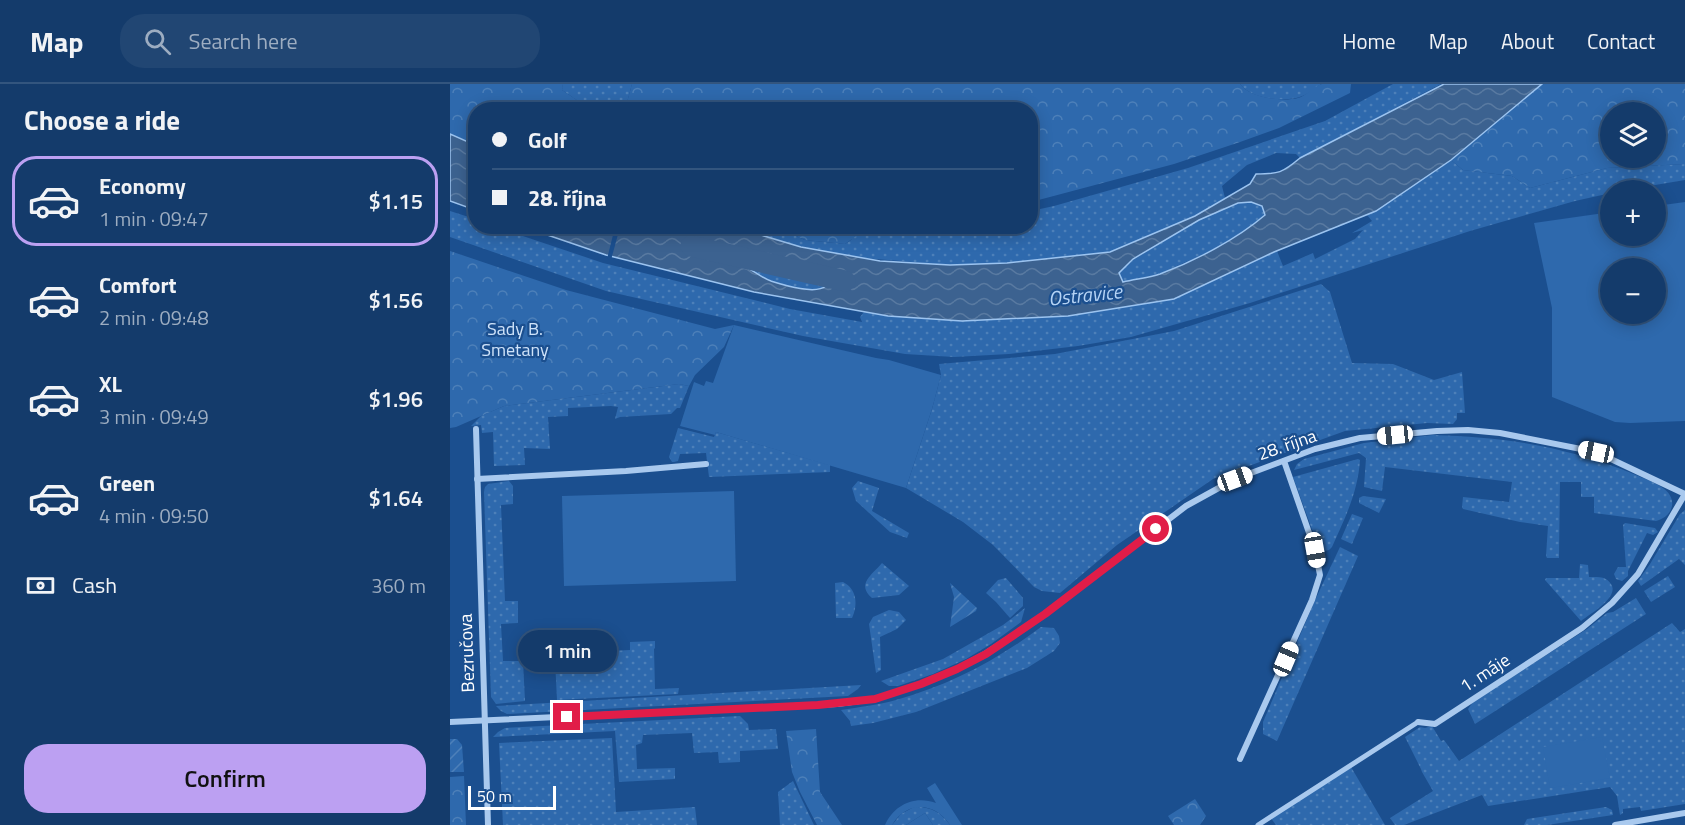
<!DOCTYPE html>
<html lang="en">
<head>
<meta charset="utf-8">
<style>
  :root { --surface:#143b6b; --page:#214673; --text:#f1f3f6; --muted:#9dadc1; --line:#33557e; --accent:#bca0f2 }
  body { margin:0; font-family:"Titillium Web",sans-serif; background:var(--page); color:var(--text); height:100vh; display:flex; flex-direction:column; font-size:22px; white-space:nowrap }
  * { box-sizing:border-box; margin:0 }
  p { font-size:20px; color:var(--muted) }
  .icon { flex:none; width:33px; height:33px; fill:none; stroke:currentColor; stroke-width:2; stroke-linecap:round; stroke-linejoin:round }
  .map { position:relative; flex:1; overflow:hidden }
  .sheet { display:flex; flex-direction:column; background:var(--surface); width:450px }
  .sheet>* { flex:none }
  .banner { position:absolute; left:18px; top:18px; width:570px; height:132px; border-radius:24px; box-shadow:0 3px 15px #0003,0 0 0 2px var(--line); display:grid; align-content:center; height:132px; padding:0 24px; background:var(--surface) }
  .fabs { position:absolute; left:1150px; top:18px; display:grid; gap:12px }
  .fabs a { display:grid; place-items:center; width:66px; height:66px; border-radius:50%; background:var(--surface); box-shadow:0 3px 15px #0003,0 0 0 2px var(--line); font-size:30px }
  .scale { position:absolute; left:18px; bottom:15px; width:88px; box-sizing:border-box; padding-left:6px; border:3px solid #fff; border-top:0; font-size:16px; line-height:21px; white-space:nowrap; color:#fff; -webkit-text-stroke:4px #1b4f8f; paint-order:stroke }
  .end { position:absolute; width:27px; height:27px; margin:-14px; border:8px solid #e11d48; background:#fff; box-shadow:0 0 0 3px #fff }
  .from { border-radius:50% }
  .bubble { position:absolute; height:42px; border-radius:21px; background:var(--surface); box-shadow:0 3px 15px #0003,0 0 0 2px var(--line); font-size:20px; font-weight:600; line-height:42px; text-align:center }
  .car { position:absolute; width:18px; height:36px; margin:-18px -9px; border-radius:8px; box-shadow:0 0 4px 2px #0007; background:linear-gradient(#fff 24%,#345 0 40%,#fff 0 76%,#345 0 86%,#fff 0) }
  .banner b { display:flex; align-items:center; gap:21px; height:57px; font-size:22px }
  .banner b+b { border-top:2px solid var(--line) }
  .banner i { width:15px; height:15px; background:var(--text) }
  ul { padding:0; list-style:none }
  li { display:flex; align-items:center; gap:18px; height:90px; margin:0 12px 9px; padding:0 12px; border:3px solid transparent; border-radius:24px }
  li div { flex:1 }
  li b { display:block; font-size:22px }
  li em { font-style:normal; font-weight:600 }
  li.active { border-color:var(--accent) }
  li>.icon { width:54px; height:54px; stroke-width:1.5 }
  h2 { padding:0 24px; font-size:27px; line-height:72px }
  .pay { display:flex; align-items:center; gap:15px; height:66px; padding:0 24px; font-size:22px }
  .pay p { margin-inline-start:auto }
  .primary-button { display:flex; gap:12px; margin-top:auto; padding:12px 24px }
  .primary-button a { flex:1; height:69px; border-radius:24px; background:var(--accent); color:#111; font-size:24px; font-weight:600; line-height:69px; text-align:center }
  header { display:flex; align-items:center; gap:36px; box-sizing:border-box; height:84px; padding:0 30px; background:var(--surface); border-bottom:2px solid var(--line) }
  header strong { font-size:28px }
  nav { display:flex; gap:33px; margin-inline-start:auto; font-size:21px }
  .search { width:420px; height:54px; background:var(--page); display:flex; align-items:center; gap:15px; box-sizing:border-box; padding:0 21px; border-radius:24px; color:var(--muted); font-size:22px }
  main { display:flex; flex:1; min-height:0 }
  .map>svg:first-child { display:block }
  .grass { fill:url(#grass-dots) }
  .forest { fill:url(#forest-crowns); fill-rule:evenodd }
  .garden { fill:url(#garden-furrows) }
  .pitch { fill:#2e69ad; fill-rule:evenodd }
  .water { fill:url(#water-waves); stroke:#9cc4f0; stroke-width:1.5; fill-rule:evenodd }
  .pier { fill:#1b4f8f }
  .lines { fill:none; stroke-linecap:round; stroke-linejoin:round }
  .river { stroke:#3c6290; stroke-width:21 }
  .pedestrian { stroke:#a9c9ee; stroke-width:5 }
  .minor { stroke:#a9c9ee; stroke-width:6 }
  .route { stroke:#e11d48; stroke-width:8 }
  .labels { text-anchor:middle; stroke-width:4.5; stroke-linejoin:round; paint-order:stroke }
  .park-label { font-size:18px; fill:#cfe3fa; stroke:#1b4f8f }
  .street-label { font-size:18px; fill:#fff; stroke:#1b4f8f }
  .water-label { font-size:20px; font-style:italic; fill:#b5d3f5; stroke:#1b4f8f }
</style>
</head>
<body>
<header>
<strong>Map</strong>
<div class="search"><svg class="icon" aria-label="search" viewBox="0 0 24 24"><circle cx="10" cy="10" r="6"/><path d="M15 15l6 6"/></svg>Search here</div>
<nav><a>Home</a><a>Map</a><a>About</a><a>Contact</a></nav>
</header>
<main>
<section class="sheet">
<h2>Choose a ride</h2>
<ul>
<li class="active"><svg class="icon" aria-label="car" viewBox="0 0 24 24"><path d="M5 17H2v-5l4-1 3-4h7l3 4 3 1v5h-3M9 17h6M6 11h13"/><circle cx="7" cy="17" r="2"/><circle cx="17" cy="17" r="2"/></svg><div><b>Economy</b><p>1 min · 09:47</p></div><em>$1.15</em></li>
<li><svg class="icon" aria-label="car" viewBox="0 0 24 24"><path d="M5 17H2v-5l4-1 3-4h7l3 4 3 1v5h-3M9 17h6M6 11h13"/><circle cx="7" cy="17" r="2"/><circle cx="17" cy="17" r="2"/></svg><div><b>Comfort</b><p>2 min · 09:48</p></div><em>$1.56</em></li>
<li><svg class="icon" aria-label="car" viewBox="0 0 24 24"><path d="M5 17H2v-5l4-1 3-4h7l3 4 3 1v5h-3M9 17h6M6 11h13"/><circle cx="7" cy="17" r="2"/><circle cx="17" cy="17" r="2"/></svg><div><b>XL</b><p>3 min · 09:49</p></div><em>$1.96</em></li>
<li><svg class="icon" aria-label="car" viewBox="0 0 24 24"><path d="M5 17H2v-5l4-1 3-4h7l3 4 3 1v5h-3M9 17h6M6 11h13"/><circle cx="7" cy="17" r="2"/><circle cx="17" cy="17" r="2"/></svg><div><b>Green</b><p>4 min · 09:50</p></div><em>$1.64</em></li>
</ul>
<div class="pay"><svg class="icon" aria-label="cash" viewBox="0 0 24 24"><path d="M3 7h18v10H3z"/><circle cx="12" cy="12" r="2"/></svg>Cash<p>360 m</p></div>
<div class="primary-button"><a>Confirm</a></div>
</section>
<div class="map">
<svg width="1235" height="741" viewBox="0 0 1235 741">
  <defs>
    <pattern id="grass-dots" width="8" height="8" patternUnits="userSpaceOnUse" patternTransform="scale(1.5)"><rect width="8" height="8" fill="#2e69ad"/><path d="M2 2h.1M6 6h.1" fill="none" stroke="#4d80b9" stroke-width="1.8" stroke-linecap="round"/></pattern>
    <pattern id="forest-crowns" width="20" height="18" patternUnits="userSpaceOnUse" patternTransform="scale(1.5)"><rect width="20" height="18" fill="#2e69ad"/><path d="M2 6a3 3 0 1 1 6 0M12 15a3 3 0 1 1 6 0" fill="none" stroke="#4d80b9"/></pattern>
    <pattern id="garden-furrows" width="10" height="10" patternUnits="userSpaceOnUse" patternTransform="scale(1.5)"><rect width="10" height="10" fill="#2e69ad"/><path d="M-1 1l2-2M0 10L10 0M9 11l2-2" fill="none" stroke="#4d80b9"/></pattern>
    <pattern id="water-waves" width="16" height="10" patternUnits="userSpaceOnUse" patternTransform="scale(1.5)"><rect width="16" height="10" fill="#3c6290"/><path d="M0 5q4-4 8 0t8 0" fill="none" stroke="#597aa1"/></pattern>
  </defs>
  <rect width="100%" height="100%" fill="#1b4f8f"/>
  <g class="grass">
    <path d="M113,0h69l-6,22 1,3h-37l-28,-19z"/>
    <path d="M790,0h81c-7,5 -17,13 -25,14 -18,3 -44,1 -56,-14z"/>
    <path d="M943,0h48l-141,74 -4,-4 -20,-1 -29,12 -25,21 3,12 -30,18 -85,36 -103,11 -57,2 -87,-7 -62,-11 -67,-20h42l29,13 40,4 6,-4 7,-12 -2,-1 174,-1 1,-15 23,-5 134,-38 137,-47z"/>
    <path d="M1001,76l12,10 49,6 18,12 77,-20 78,-4v16l-60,10h-14v3l-36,8 -105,30 -220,72 -119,34 -53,9 -69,8 -55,3 -49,-3 -102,-18 -197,-45 -156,-54v-26l25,8 1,7 20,1 107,36 187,46 72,13 -2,-5 4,-5 24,4 74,5 315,-70 6,15 30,-13 2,6 40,-20 8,-9 -11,3 20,-12 -5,-6 9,-4z"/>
    <path d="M801,118l11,4 3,8 -12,11 -38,24 -56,25 -36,8 -4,-9 14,-13 66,-40 39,-17z"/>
    <path d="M271,167l11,3 36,17 40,-1 9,4 9,9v3c-11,9 -47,-1 -60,-7 -7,-4 -13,-8 -20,-12 -11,-5 -22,1 -29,-13z"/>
    <path d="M871,200l9,8 22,71 41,1 41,16 28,-8 3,41h-8v6l-4,5 -26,-1 -82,8 -132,48 -96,66 -57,48 -18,-2 -8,-4 -41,-42 -30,-23 -57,-34 26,-79 9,-34 -2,-11 116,-10 119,-23z"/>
    <path d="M229,300l10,2 -9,22h-3l-6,6 -51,3 -5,2 3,-12 -7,-1 -43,2v8l-20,1 2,32 -26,-1 1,17 -31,1 -1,-34 -11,1 -1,-8 -10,1 10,-10 23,-10z"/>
    <path d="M228,344l36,9 2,-5 114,33v7l-121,5 -3,-24 -26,1 -2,7 -4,1h-2l-3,-5z"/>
    <path d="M983,351c74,2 135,12 203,40 13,6 39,13 36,31 -2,9 -9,13 -16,15l-62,-8v-16h-13v-15h-21l-1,76h-12l-1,-2 2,-30 -28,-4 -57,-13 -1,-2 1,-10 46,5 3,-20 -127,-15 -3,24 -18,-4 2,-29 -7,-5 -65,17 3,-6 7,-5 60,-16z"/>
    <path d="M908,375l2,1c-2,32 -15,58 -28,87l-3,3 -5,1 -6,-5 -25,-69z"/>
    <path d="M59,397l4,5v18l-12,1 4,96h13v22l-17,1 2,37h20l2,40 -29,3 -5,-7 -7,-205 1,-5 3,-3z"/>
    <path d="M408,397l21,7 -7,23 37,22 -2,5 -17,-6 -34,-31 -4,-13z"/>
    <path d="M913,412l23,3 -7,14 -20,-10v-5z"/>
    <path d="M1235,426v55l-6,-6 -38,27 -3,-5 12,-17 30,-50z"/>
    <path d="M902,430l11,4 -11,26 -11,-5z"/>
    <path d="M1175,439l30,5 3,4 -5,3 -6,-2 -19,38v5l-6,5 -6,-2 -2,-5 4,-7h8l-3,-42z"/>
    <path d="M890,463l18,9 -81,185 -14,-7v-12l53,-124z"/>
    <path d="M432,479l27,23 -10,9 -27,3c-16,-14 0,-23 10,-35z"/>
    <path d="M1130,480l8,1 1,12c9,0 17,-1 22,7 9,13 -21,30 -30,37l-36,-41 1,-2h33z"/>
    <path d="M1218,492l7,11 -24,15 -7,-11z"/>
    <path d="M556,494l17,20v8l-13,12 -14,-16 -10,-9 12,-13z"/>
    <path d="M393,498c14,7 15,23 9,36h-16l-1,-35z"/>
    <path d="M1186,514l10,16 -171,110 -7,-15 5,-7 114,-73 20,-16 6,-1z"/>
    <path d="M575,524l-4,14 -30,22 -25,15 -33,15 -35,12h-9l-8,-5 62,-22 60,-34z"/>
    <path d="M439,526l10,2 7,8 -9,9 -17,8 1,33 -5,3 -7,-49 4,-7z"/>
    <path d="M1222,539l8,9 5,-3v175l-44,7 -1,-4 -17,2v4l-3,2 -3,-19 -7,-9 -122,19 -6,-11 -78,30h-9l-5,-7 43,-27 -11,-19 -1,-3 -16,-32 15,-10 5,1 7,-2 9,15 3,-1 15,21z"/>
    <path d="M591,543l13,1 5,8 1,7 -6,8 -27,17 -111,44 -43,11 -22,3 -1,-5 -9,-11c18,-3 38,-5 55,-10 54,-15 101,-40 145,-73z"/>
    <path d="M205,557v7l-1,1 1,40 24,-1 -1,6 -121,6 -2,-40h-4v-6l79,-4v-8z"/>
    <path d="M411,601l-3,4 -10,7 -341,18 -6,-3 -5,-5z"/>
    <path d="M290,632l8,8 1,6 27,-1 2,20 -38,2v11l-21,1 -1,-11 -24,1 -2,-20 -49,2 -1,8 -6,2 1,24 38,-1v11l-56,3 -4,-51 -122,6 5,-5 7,-4z"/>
    <path d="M162,654l4,74 79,-5 2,18h-194l-4,-82z"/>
    <path d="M901,683l34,58h-109l-6,-8z"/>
    <path d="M343,697l21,44h-34l-2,-33z"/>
    <path d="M464,723c16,-1 27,5 36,18h-17l-8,-12 -19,12h-14l9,-11z"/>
    <path d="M1156,723l6,3 1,5 -66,10h-23l3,-6z"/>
  </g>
  <g class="forest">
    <path d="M0,0h113l-1,6 28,19 -114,1 -1,34 -25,-10z"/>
    <path d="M182,0h608c10,14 42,18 58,14 8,-2 16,-12 24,-14 8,0 20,0 29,0l-1,9 -71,35 -39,14 -66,22 -143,38 -1,-92 -403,-1 -1,-3z"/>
    <path d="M1092,0h143v80l-78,4 -77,20 -18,-12 -49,-6 -12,-10zM1161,28h45v46h-45z"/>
    <path d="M326,143h80l2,1 1,6 -14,10 -40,-4z"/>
    <path d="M0,167l116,39 149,39 19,-4 -10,22 -29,28 -6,11 -10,-2 -175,22 -48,21 -6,1z"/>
    <path d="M366,645l4,63 22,33h-25l-17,-33 -8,-20 -6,-41z"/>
    <path d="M14,692l2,49h-16v-48z"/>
    <path d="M745,715l11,17 -6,9h-26l-6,-9z"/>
  </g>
  <g class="garden">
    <path d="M500,499l27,25 -1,3 -26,16 4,-30z"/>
    <path d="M0,655h7l5,6 2,27h-14z"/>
  </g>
  <g class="pitch">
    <path d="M1235,118v219l-55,2 -15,-1 -63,-25v-89l-18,-85 77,-11v24h45v-30zM1161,184h45v46h-45z"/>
    <path d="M284,241l142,33 13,2 52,15 -9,34 -26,79 -190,-56 -1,3 -35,-9 14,-44 10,4 2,-5 7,2z"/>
    <path d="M284,407l2,90 -172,5 -2,-90z"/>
    <path d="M1152,653l8,41 -60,10 -7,-41z"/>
    <path d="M485,699l27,42h-12c-15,-23 -43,-25 -58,0h-7c9,-20 29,-30 51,-22l-9,-15z"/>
    <path d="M475,729l8,12h-27z"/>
  </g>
  <g class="water">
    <path d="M994,0h98l-91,76 -75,51 -102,41 -100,47 -106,17 -106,5 -74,-5 -134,-24 -148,-37 -82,-28h210l67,20 79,14 70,4 57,-2 103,-11 85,-36 55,-32 6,-10c23,0 26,-1 44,-16zM801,118l11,4 3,9c-28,24 -70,46 -105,59 -12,4 -25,5 -37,8l-4,-9 14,-14 66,-39 39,-17zM271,167l11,3 36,17 40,-1 9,4 9,8v4c-11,9 -42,-1 -55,-5 -9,-3 -17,-10 -25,-14 -11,-5 -22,1 -29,-13z"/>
    <path d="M0,50l25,11v65l-25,-9z"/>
  </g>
  <path class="pier" d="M165,143h5l-9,33 -4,-1z"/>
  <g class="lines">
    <path class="river" d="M241,162l154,35"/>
    <path class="pedestrian" d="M808,741l160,-103"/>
    <g class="minor">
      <path d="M26,345l12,396"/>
      <path d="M27,395l149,-8 80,-7"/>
      <path d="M0,638l387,-18 38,-5 46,-15 36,-15 28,-15 60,-40 141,-108 49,-27 80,-30 45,-11 77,-7 31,-1 32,3 96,19 89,42"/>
      <path d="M968,638l17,2 147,-96 30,-25 26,-29 47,-80"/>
      <path d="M790,675l72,-159 8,-25 -5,-25 -31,-89"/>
      <path d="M1165,741l70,-12"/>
    </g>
  </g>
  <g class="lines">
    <path class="route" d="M117,633l251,-12 57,-6 46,-15 36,-15 29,-15 59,-40 111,-85"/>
  </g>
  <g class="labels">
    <g class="park-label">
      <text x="65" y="251">Sady B.<tspan x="65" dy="21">Smetany</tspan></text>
    </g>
    <g class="street-label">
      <text transform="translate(837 361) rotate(-19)" y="6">28. října</text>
      <text transform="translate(17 569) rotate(-92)" y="6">Bezručova</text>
      <text transform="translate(1035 589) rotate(-33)" y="6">1. máje</text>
    </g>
    <g class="water-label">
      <text transform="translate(635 211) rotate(-6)" y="7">Ostravice</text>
    </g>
  </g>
</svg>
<div class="fabs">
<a><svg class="icon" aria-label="layers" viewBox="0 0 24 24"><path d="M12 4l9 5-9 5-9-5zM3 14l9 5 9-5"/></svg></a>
<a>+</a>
<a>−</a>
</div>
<div class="scale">50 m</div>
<i class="end from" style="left:706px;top:445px"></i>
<i class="end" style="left:117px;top:633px"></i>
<div class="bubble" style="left:68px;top:546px;width:99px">1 min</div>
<i class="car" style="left:945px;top:351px;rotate:264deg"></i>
<i class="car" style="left:1146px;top:368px;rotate:282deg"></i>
<i class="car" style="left:785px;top:395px;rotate:70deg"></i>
<i class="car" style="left:865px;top:466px;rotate:170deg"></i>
<i class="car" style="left:836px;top:575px;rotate:23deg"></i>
<div class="banner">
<b><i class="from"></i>Golf</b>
<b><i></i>28. října</b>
</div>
</div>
</main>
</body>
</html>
